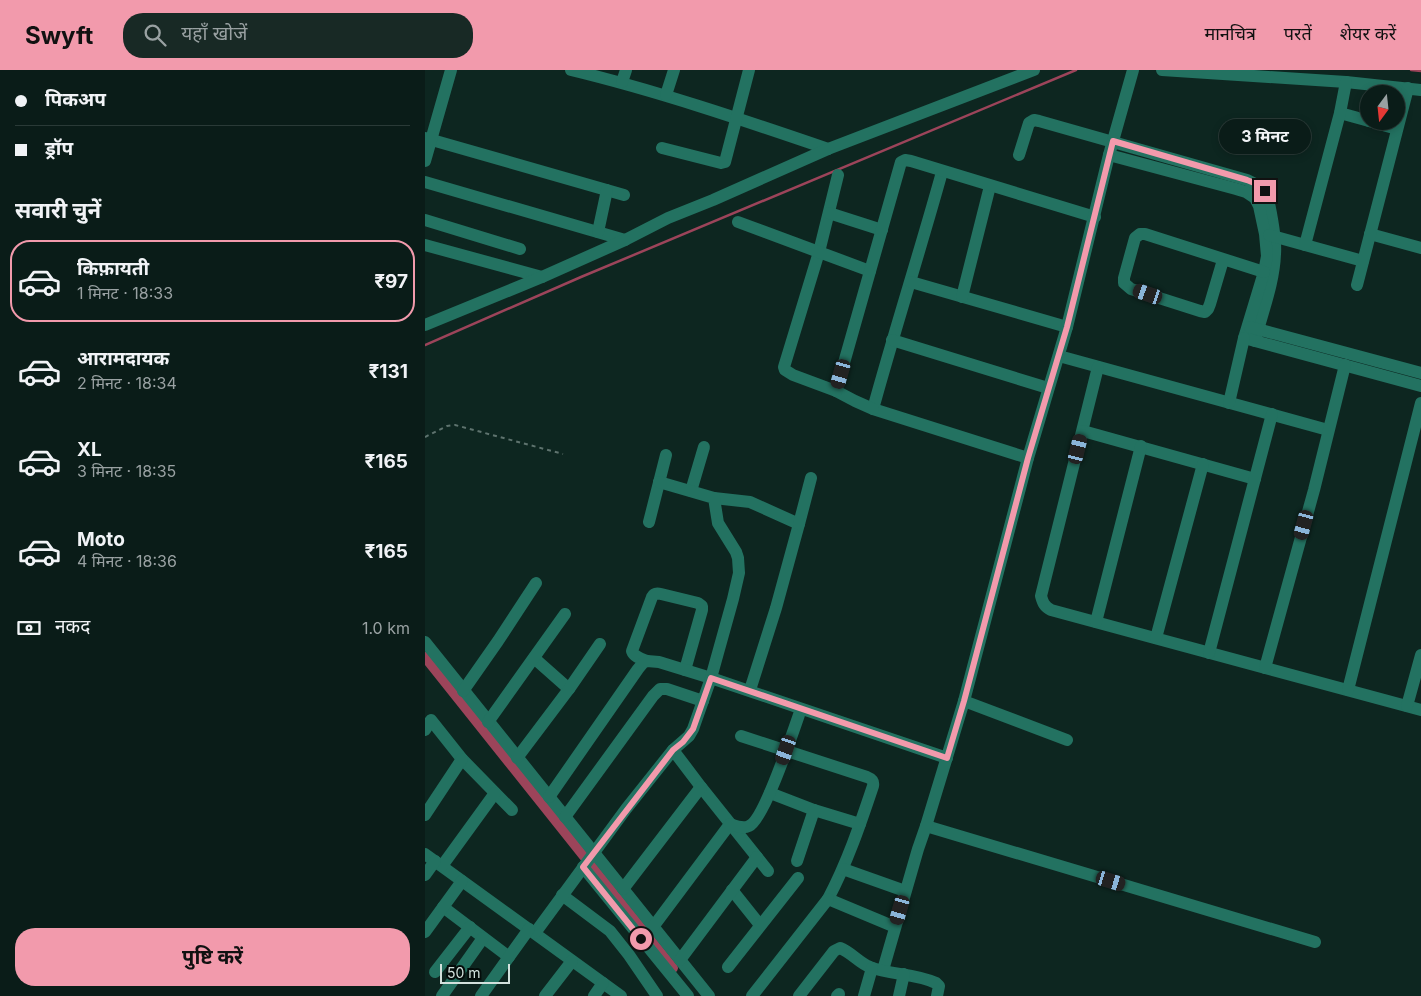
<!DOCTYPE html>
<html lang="hi">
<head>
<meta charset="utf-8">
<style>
  :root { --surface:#0a1c18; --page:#182925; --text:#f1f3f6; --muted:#99a1a2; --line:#2a3a37; --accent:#f29aac }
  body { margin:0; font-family:Inter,"Noto Sans Devanagari",sans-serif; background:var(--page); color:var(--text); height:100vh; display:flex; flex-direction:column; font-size:19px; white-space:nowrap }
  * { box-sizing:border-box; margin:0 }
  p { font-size:16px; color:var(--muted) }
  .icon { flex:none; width:28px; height:28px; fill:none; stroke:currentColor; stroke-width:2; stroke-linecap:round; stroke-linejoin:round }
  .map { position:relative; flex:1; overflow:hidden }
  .drawer { display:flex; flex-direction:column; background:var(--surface); width:425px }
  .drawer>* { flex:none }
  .banner { display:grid; align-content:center; height:110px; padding:0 15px; background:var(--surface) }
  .needle { width:32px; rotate:195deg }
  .controls { position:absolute; left:935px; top:15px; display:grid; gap:10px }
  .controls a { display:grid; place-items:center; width:45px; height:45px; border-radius:50%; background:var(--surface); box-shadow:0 2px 8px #0003,0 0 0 1px var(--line); font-size:25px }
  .scale { position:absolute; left:15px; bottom:12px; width:70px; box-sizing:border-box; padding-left:5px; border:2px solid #d2e1dc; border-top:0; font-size:14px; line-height:18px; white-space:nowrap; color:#d2e1dc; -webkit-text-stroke:4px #040c0a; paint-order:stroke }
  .end { position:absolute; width:22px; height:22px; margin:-11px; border:6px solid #f29aac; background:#111; box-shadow:0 0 0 2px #111 }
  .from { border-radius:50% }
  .bubble { position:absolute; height:35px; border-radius:18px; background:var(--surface); box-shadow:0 2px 8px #0003,0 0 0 1px var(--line); font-size:16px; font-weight:700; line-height:35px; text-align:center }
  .car { position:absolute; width:15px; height:30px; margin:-15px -8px; border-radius:6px; box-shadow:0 0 4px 1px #0007; background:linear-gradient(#222 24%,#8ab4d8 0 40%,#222 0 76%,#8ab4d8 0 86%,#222 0) }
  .banner b { display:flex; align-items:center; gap:18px; height:48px; font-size:19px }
  .banner b+b { border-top:1px solid var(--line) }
  .banner i { width:12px; height:12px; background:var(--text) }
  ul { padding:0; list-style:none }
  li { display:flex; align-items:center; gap:15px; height:82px; margin:0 10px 8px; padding:0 5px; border:2px solid transparent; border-radius:20px }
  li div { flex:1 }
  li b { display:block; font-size:19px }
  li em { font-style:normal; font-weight:700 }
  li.active { border-color:var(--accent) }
  li>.icon { width:45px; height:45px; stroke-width:1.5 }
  h2 { padding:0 15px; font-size:22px; line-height:60px }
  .pay { display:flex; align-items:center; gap:12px; height:55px; padding:0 15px; font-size:19px }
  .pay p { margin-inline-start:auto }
  .cta { display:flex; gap:10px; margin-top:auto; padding:10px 15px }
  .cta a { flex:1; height:58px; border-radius:20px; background:var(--accent); color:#111; font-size:20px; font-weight:700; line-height:58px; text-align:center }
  header { display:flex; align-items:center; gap:30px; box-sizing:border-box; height:70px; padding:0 25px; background:var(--accent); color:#111 }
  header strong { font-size:24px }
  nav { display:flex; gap:28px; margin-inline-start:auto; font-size:18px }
  .search { width:350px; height:45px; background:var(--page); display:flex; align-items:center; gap:12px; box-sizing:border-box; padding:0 18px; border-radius:20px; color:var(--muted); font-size:19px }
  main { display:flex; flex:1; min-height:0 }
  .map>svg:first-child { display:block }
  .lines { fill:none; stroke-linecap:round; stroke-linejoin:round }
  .stream { stroke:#9c445a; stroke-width:2.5 }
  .canal { stroke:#9c445a; stroke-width:10 }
  .path { stroke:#5e736e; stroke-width:2; stroke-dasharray:4 4; stroke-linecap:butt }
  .minor { stroke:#237261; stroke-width:12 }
  .route { stroke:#f29aac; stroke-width:6 }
</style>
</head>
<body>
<header>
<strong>Swyft</strong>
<div class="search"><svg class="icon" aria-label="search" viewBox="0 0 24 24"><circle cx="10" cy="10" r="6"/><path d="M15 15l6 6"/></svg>यहाँ खोजें</div>
<nav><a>मानचित्र</a><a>परतें</a><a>शेयर करें</a></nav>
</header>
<main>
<section class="drawer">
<div class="banner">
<b><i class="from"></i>पिकअप</b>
<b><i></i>ड्रॉप</b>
</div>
<h2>सवारी चुनें</h2>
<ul>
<li class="active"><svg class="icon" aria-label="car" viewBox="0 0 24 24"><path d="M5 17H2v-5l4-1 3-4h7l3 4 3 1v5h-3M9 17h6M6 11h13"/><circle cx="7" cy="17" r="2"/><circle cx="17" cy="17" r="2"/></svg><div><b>किफ़ायती</b><p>1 मिनट · 18:33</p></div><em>₹97</em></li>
<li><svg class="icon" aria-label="car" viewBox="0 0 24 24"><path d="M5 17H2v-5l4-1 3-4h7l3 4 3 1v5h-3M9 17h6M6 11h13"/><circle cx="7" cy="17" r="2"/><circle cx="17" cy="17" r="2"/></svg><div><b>आरामदायक</b><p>2 मिनट · 18:34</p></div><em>₹131</em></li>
<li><svg class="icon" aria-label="car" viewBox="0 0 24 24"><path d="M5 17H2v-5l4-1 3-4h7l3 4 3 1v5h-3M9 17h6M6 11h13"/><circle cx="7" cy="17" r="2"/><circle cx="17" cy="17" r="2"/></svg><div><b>XL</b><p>3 मिनट · 18:35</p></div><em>₹165</em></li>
<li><svg class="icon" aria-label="car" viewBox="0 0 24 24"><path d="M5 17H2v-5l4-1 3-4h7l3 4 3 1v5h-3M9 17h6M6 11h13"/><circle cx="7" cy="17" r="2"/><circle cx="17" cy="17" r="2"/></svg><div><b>Moto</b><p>4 मिनट · 18:36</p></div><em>₹165</em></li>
</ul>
<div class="pay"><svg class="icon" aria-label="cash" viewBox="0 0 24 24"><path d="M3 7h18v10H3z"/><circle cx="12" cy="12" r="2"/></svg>नकद<p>1.0 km</p></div>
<div class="cta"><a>पुष्टि करें</a></div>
</section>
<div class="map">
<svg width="996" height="926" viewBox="0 0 996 926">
  <rect width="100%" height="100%" fill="#0d2620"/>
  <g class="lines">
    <g class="stream">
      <path d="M986,0l10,1"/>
      <path d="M0,275l156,-68 495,-207"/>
    </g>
    <path class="canal" d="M0,587l248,311"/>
    <path class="path" d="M0,367l22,-11 8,-1 108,29"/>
    <g class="minor">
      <path d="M146,0c87,21 172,50 257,79"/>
      <path d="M737,0l184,12 75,8"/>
      <path d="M197,12l4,-12"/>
      <path d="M241,25l8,-25"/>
      <path d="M915,43l29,8"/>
      <path d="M944,51l28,8"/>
      <path d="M0,68l199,57"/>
      <path d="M237,78l59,15 4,-1 24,-92"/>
      <path d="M594,85l10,-32 5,-3 5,1 208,59c22,10 21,17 25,39 2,12 4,23 3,35 -1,29 -13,59 -20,87"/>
      <path d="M684,85l127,34 10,3 9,6 4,8 6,28 2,22 -3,16 -20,66 177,48"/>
      <path d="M0,91l26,-91"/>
      <path d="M517,102c-22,79 -47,157 -69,237l155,49"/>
      <path d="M413,105l-19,77 -35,115 1,3 8,5 43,16 19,10 18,8"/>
      <path d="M0,112l200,58"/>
      <path d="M404,143l53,17"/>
      <path d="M0,150l95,29"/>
      <path d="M313,152l132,49"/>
      <path d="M173,162l9,-42"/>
      <path d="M945,164l51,14"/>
      <path d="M844,165l94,26"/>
      <path d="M0,175l117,32"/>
      <path d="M880,175l35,-132 6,-31"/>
      <path d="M798,190l-13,44 -2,5 -3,3 -5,-1 -69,-22 -7,-6v-5l11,-40 5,-4h5l119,38"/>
      <path d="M486,212l156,45"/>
      <path d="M932,215l51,-197"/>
      <path d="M537,227l28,-111"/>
      <path d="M0,255l117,-48 83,-37 43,-22 45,-18 115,-51 206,-79"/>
      <path d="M825,257l171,46"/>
      <path d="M467,270l156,48"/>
      <path d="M634,286l269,74"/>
      <path d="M673,297l-57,229c2,7 3,10 10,14l370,100"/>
      <path d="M411,321l65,-229 4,-2 6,1 184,56"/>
      <path d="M804,333l15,-65"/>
      <path d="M658,361l172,48"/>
      <path d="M266,421l13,-44"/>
      <path d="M289,428l36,4 49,22 -23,84 -26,82"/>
      <path d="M224,452l17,-67"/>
      <path d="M374,454l12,-46"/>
      <path d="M671,552l45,-176"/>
      <path d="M731,568l47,-174"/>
      <path d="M0,572l284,354"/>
      <path d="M784,583l63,-239"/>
      <path d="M109,588l35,31"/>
      <path d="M222,591c-5,-2 -13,-4 -15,-10l20,-54c2,-4 5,-4 9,-3l37,9 4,3v4l-17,60"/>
      <path d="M840,598l49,-178 31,-125"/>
      <path d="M923,620l73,-287"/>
      <path d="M38,621l35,-50 38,-58"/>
      <path d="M539,631l103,39"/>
      <path d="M982,636l14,-51"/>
      <path d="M63,652l77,-108"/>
      <path d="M0,660l6,-10 31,39 50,51"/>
      <path d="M316,666l126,41c5,2 7,4 6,9 -13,39 -26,77 -45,113l67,28"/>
      <path d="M248,680l28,37 67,84"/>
      <path d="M92,688l52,-69 31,-45"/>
      <path d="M345,723l44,17 46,14"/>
      <path d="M124,727l89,-128 5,-6 4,-2 12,1 52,16 236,80"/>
      <path d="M0,745l37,-56"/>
      <path d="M140,747l88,-121 7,-7h7l36,12"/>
      <path d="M501,756l389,116"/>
      <path d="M0,784l196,142"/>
      <path d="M372,791l17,-51"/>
      <path d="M17,796l53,-73"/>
      <path d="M158,797l105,129"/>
      <path d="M418,799l62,22"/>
      <path d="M0,805l10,-14"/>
      <path d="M198,819l78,-102"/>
      <path d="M307,820l28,35"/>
      <path d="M137,825l48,36 19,24 28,41"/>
      <path d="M18,837l66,50"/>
      <path d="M228,857l77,-103c6,2 13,5 19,2 15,-6 45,-97 52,-117"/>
      <path d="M0,862l37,-51"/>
      <path d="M110,863l91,-124 47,-59 16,-14 4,-7 18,-51 22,-79 6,-26 -1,-15 -2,-6 -18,-29 -4,-25 -55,-16"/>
      <path d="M255,890l77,-103"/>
      <path d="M303,897l70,-89"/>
      <path d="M458,900l35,-121 8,-23 38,-125 64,-243 39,-131 42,-172 24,-85"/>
      <path d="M10,902l35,-45"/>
      <path d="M17,926l41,-58"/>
      <path d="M56,926l48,-67"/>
      <path d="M120,926l27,-35"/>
      <path d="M169,926l9,-13"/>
      <path d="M327,926l76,-97"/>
      <path d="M374,926l35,-45 6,-3c11,4 19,15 30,19 20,8 45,6 66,16l3,3 -2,10"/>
      <path d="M412,926l2,-2"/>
      <path d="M439,926l8,-28"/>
      <path d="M474,926l5,-22"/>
    </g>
  </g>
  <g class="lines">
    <path class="route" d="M216,869l-58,-72 90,-117 10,-8 10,-13 18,-51 236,80 17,-57 64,-243 39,-131 46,-186 134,39 12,5 6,6"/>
  </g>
</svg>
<div class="controls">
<a><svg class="needle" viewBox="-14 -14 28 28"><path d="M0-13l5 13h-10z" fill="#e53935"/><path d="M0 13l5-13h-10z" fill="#99a1a2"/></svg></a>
</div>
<div class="scale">50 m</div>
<i class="end from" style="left:216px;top:869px"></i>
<i class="end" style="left:840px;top:121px"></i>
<div class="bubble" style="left:794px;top:49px;width:92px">3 मिनट</div>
<i class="car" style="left:723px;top:224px;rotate:289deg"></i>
<i class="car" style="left:416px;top:304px;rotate:196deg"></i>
<i class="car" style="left:653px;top:379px;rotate:14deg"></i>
<i class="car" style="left:879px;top:455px;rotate:195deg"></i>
<i class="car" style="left:361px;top:680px;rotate:199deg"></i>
<i class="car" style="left:686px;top:811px;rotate:107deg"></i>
<i class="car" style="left:475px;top:840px;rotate:196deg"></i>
</div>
</main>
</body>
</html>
